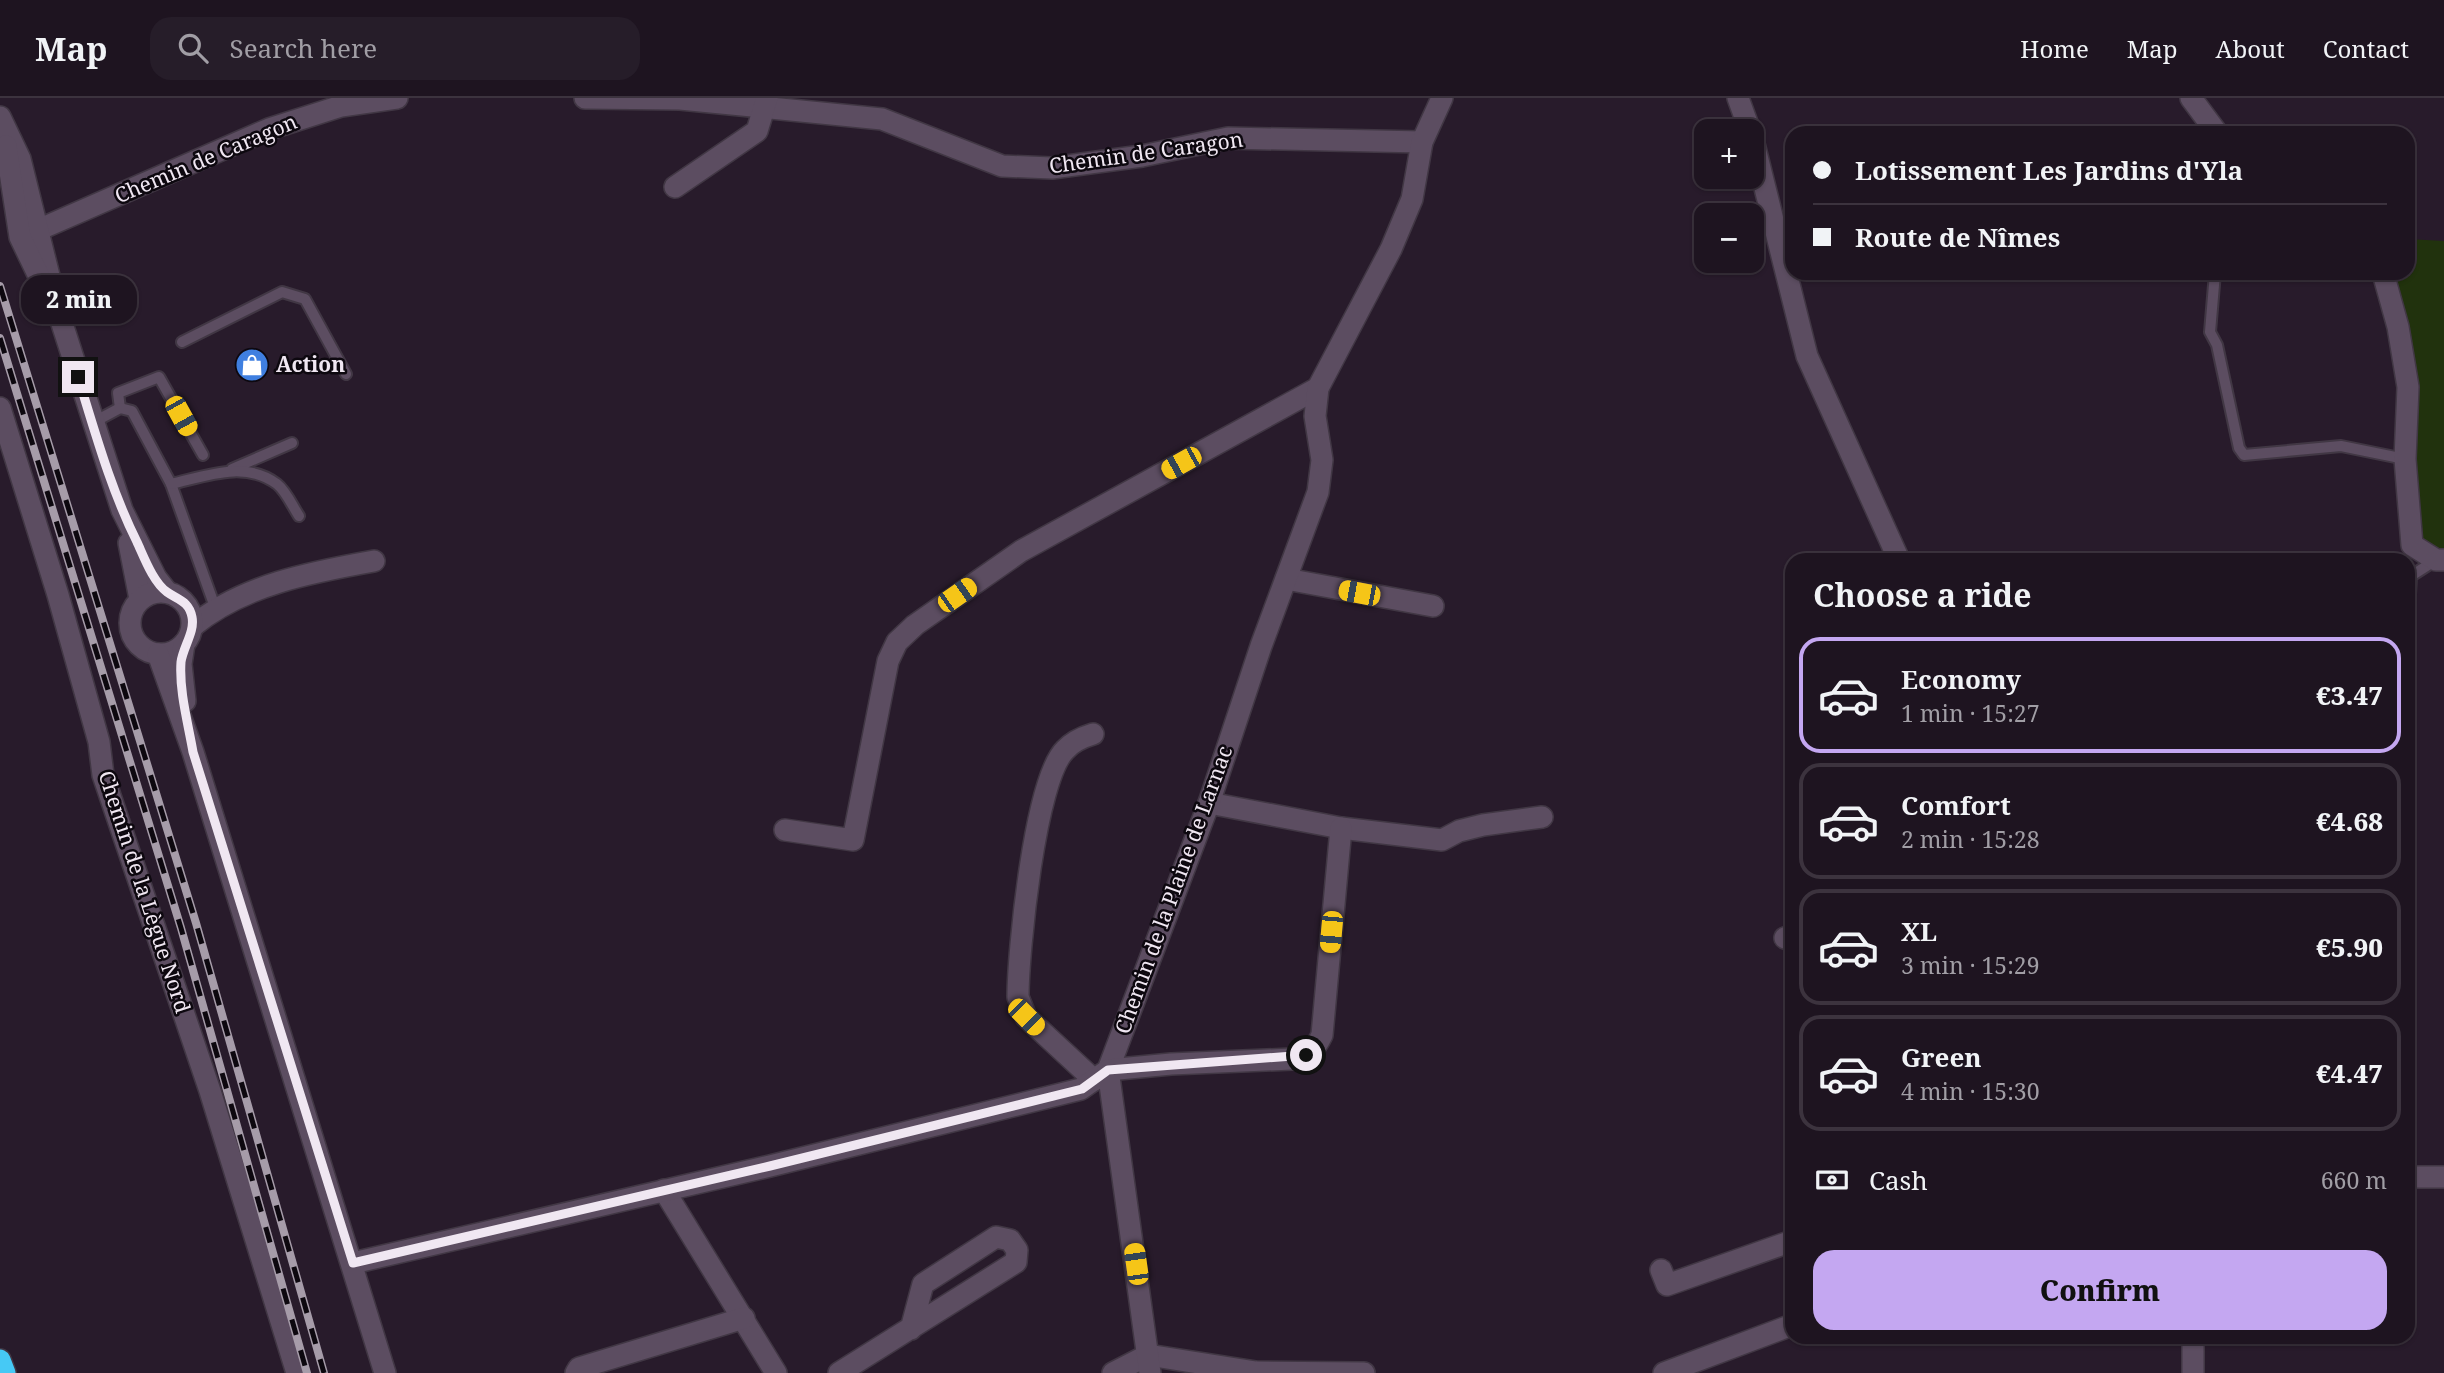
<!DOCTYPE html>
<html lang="en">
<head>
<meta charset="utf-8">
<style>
  :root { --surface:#1e1420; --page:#261d29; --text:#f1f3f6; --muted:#a19ea5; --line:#3c333e; --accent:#c4a7f1 }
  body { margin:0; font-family:"Noto Serif",serif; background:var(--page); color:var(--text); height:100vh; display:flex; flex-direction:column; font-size:26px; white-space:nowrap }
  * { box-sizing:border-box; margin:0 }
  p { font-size:23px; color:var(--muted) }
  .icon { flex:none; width:38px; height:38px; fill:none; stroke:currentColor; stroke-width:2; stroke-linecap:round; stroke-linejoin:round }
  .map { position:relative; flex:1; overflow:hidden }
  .drawer { position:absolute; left:1785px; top:455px; width:630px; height:791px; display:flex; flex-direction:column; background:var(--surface); border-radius:21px; box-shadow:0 2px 5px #0004,0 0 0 2px var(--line) }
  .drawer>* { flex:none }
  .guide { position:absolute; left:1785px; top:28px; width:630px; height:154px; border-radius:21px; box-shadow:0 2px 5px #0004,0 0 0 2px var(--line); display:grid; align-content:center; height:154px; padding:0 28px; background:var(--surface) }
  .fabs { position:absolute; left:1694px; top:21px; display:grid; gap:14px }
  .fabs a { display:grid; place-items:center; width:70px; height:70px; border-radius:14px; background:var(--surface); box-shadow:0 2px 5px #0004,0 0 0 2px var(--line); font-size:35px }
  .end { position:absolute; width:32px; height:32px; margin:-16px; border:9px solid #f0e7f2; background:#111; box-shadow:0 0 0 4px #111 }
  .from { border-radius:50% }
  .bubble { position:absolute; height:49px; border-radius:21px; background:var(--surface); box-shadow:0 2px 5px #0004,0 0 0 2px var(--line); font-size:23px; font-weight:800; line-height:49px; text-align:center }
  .car { position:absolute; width:21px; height:42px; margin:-21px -10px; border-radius:9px; box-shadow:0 0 5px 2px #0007; background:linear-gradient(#f5c518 24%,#345 0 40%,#f5c518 0 76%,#345 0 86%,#f5c518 0) }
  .guide b { display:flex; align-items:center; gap:24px; height:66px; font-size:26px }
  .guide b+b { border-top:2px solid var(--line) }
  .guide i { width:18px; height:18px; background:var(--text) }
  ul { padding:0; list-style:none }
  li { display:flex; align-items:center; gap:21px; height:116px; margin:0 14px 10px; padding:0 14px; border:4px solid var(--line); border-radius:21px }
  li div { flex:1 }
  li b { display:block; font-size:26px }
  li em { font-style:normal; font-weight:800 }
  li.on { border-color:var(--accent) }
  li>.icon { width:63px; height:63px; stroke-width:1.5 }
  h2 { padding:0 28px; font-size:32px; line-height:84px }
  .pay { display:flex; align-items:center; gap:18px; height:77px; padding:0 28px; font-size:26px }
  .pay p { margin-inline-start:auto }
  .cta { display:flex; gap:14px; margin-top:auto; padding:14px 28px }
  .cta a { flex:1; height:80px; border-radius:21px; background:var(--accent); color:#111; font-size:28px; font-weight:800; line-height:80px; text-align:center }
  header { display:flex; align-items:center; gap:42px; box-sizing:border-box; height:98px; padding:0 35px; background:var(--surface); border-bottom:2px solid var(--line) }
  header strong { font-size:33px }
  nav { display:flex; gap:38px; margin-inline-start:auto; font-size:24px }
  .search { width:490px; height:63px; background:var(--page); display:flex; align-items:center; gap:18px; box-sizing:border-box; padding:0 24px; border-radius:21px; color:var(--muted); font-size:26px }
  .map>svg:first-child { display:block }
  .green { fill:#21320d }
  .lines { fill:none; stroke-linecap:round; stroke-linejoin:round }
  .lane-casing { stroke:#413744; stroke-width:14 }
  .street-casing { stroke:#413744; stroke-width:24 }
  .secondary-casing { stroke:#413744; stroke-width:24 }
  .highway-casing { stroke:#413744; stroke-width:24 }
  .lane { stroke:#5c4d61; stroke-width:10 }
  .street { stroke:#5c4d61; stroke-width:21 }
  .secondary { stroke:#5c4d61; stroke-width:21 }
  .highway { stroke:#46c9f5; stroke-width:21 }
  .rail-casing { stroke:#a69ca9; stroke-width:8 }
  .rail { stroke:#0d080f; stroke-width:5; stroke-dasharray:16; stroke-linecap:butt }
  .route { stroke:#f0e7f2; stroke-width:9 }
  .labels { text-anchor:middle; stroke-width:5; stroke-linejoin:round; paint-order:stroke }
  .street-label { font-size:21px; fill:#f0e7f2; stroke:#0d080f }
  .poi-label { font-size:21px; font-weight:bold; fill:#f0e7f2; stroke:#0d080f; text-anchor:start }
</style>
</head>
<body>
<header>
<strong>Map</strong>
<div class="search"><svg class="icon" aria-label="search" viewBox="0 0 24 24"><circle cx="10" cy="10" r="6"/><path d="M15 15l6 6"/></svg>Search here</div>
<nav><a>Home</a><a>Map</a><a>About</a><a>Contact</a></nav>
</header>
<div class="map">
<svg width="2444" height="1275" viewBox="0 0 2444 1275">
  <rect width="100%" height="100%" fill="#281b2b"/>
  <path class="green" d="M2408,141l36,2v312l-24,-16 -15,-227 -22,-37h25z"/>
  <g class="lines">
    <defs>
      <g id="lane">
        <path d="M2215,175l-5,59 7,13 22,103 5,7 97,-9 64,13"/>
        <path d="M182,244l100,-50 23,7 41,75"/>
        <path d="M120,310l-2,-15 41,-16 44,78"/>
        <path d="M92,325l28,-15 12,3 39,73 44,123"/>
        <path d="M232,371l60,-26"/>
        <path d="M171,386c35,-8 74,-24 106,0 9,7 16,23 22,32"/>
        <path d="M2408,534l3,-56 25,-16"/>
      </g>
      <g id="street">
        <path d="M585,0l95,1 202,20 120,47 50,2 90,-12 86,-18 194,4"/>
        <path d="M1738,0l12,33"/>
        <path d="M2191,0l26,35"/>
        <path d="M1752,38l55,220 92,204"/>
        <path d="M675,89l82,-56 10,-33"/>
        <path d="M22,139l247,-108 72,-23 56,-8"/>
        <path d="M2383,175l15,54 10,60 -3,72 7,86 24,15h8"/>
        <path d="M0,310l58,187 41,147 4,33 107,316 87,282"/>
        <path d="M1286,481l147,27"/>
        <path d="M193,528c49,-41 119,-54 181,-65"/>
        <path d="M1093,636c-10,3 -21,8 -28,16 -30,29 -47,202 -47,247l8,20 68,63"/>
        <path d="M1209,705l132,25 101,12 17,-9 24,-6 59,-8"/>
        <path d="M785,732l68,10 35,-179 9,-19 18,-17 106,-74 297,-163"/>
        <path d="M1785,840l7,-3"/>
        <path d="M2408,1079h36"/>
        <path d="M664,1092l112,183"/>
        <path d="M353,1165l417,-97 311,-77 27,-19 101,-267 52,-157 57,-154 4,-32 -7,-44 3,-28 73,-139 21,-50 10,-57 20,-44"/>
        <path d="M1661,1172l6,15 125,-44"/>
        <path d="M1148,1257l108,17 108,1"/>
        <path d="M576,1275l3,-5 165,-50"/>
        <path d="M839,1275l177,-111 1,-12 -7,-10 -14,-3 -73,47 -12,45"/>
        <path d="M1113,1275l35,-18"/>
        <path d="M1150,1275l-42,-303 63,-6 121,-5c16,-4 23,-9 30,-24l19,-207"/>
        <path d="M1664,1275l128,-48"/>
        <path d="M2193,1275v-36"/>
      </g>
      <g id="secondary">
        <path d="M0,19l20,42 37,149 65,202 34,68 11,14"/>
        <path d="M6,48l14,91 26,54"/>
        <path d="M129,445l11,56"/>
        <circle cx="161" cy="525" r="31"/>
        <path d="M184,546l-3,20 4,37"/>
        <path d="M158,556l35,98 192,621"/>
      </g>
      <path id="highway" d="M0,1262l5,13"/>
    </defs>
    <use href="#lane" class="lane-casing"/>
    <use href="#street" class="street-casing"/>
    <use href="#secondary" class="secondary-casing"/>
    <use href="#highway" class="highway-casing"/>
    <use href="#lane" class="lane"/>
    <use href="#street" class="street"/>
    <use href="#secondary" class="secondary"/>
    <use href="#highway" class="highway"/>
    <defs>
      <g id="rail">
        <path d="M0,188l196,637 128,450"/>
        <path d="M0,240l181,590 126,445"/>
      </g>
    </defs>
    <use href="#rail" class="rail-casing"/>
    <use href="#rail" class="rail"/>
  </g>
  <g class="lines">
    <path class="route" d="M78,279c17,55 33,113 59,165 7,15 16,40 30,50 11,8 22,9 25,25 3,15 -9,30 -11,45 -2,29 7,61 12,90l160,511 417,-97 312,-77 26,-19 198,-15"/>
  </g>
  <defs>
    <symbol id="shop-disc" viewBox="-11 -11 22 22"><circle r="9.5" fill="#3f7fe0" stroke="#0d080f"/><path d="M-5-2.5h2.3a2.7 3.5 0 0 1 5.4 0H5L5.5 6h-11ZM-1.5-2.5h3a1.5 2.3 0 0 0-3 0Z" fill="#fff"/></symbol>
  </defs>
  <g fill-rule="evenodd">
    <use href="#shop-disc" x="233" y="248" width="38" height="38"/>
  </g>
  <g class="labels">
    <g class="street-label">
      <text transform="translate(1146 55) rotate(-8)" y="7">Chemin de Caragon</text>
      <text transform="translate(206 61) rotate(-23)" y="7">Chemin de Caragon</text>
      <text transform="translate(1174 792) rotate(-70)" y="7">Chemin de la Plaine de Larnac</text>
      <text transform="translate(144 794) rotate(72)" y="7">Chemin de la Lègue Nord</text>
    </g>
    <g class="poi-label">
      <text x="276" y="274">Action</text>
    </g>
  </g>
</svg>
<div class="fabs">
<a>+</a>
<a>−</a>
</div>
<i class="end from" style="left:1306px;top:957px"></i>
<i class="end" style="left:78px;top:279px"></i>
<div class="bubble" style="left:21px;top:177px;width:116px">2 min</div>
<i class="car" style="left:181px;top:318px;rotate:151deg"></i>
<i class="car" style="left:1181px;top:365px;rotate:241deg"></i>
<i class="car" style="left:1359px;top:495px;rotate:281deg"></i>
<i class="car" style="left:957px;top:497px;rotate:55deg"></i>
<i class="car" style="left:1331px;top:834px;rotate:185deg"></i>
<i class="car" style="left:1026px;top:919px;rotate:135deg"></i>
<i class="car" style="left:1136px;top:1166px;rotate:352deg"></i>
<div class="guide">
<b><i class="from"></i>Lotissement Les Jardins d'Yla</b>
<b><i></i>Route de Nîmes</b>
</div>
<section class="drawer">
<h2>Choose a ride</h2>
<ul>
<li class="on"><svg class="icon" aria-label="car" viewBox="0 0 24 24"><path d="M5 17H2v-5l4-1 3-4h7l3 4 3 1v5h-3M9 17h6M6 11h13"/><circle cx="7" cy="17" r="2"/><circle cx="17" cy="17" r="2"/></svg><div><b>Economy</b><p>1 min · 15:27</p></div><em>€3.47</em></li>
<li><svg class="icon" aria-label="car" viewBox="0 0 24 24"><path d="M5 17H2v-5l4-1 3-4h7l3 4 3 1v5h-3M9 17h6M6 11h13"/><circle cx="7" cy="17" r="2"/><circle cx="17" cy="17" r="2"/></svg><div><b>Comfort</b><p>2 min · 15:28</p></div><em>€4.68</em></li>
<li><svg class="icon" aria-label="car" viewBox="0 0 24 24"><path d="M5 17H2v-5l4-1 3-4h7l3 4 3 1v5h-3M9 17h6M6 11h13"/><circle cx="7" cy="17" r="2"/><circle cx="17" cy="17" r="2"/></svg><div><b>XL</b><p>3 min · 15:29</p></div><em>€5.90</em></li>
<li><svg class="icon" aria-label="car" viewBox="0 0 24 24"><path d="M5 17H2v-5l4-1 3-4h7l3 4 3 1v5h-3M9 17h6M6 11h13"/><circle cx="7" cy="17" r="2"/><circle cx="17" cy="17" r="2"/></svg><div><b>Green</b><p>4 min · 15:30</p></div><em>€4.47</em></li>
</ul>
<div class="pay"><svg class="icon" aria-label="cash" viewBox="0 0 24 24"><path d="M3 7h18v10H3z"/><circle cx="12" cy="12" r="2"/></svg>Cash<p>660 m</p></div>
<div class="cta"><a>Confirm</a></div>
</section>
</div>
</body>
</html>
